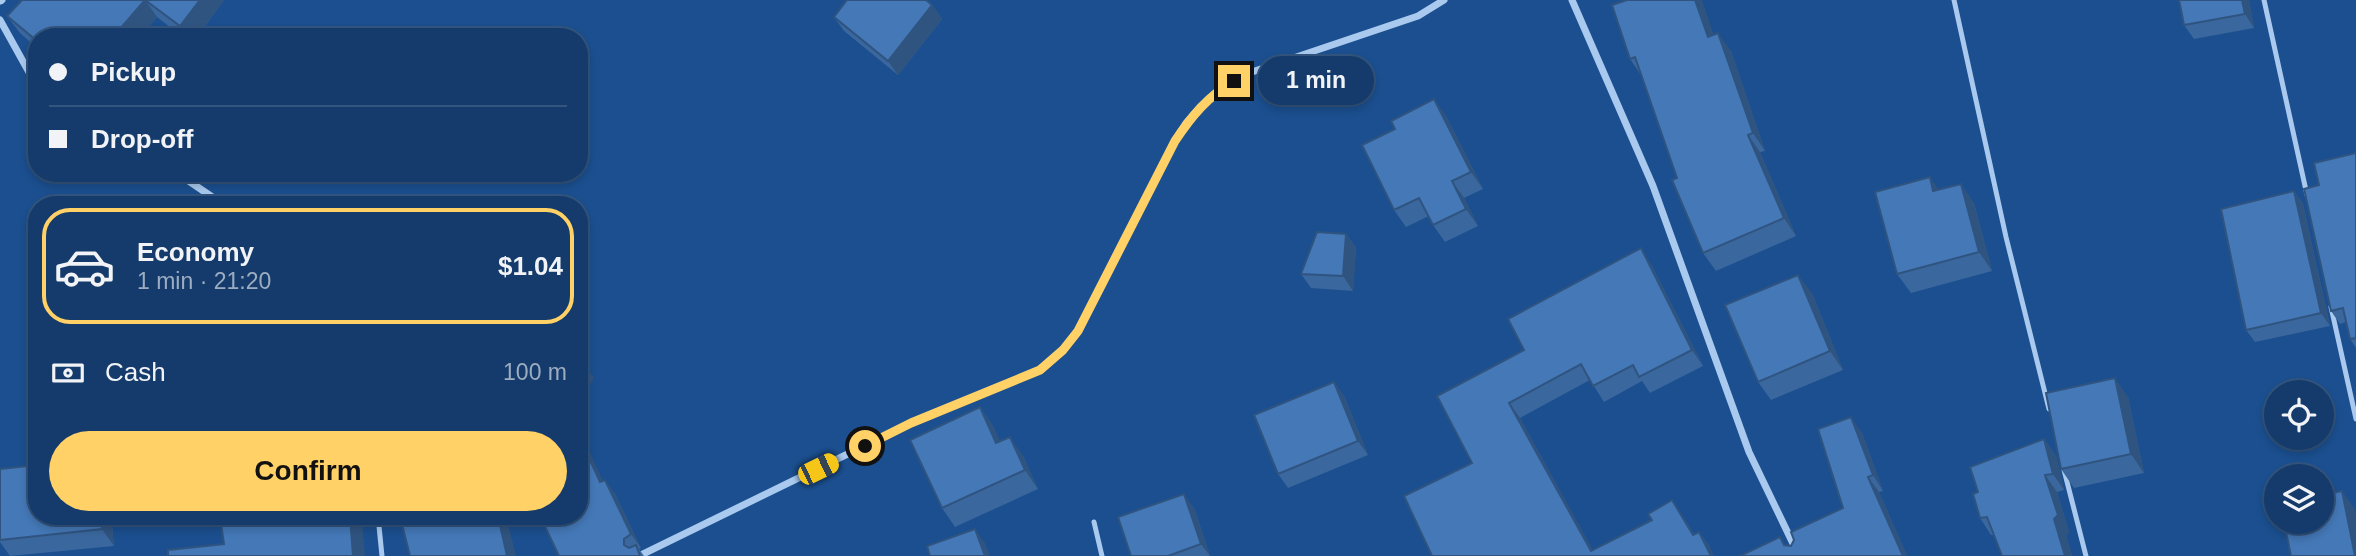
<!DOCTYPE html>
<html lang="en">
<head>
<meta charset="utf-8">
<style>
  :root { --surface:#143b6b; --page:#214673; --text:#f1f3f6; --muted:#9dadc1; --line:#33557e; --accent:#ffd166 }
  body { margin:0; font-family:Helvetica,sans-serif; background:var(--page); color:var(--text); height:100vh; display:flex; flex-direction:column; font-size:26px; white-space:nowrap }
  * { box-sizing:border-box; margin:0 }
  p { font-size:23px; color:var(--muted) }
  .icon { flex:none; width:38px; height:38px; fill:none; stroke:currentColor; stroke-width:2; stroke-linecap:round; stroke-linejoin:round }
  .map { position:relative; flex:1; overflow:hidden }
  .sheet { position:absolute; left:28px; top:196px; width:560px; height:329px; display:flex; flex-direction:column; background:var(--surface); border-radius:28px; box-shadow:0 4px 10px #0003,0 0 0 2px var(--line) }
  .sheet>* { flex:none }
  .top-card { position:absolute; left:28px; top:28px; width:560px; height:154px; border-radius:28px; box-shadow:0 4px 10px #0003,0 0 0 2px var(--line); display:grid; align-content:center; height:154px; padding:0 21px; background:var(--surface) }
  .controls { position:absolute; left:2264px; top:380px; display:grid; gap:14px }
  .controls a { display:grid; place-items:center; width:70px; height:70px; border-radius:50%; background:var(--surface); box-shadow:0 4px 10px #0003,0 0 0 2px var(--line); font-size:35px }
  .end { position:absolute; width:32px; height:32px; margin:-16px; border:9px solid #ffd166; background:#111; box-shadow:0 0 0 4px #111 }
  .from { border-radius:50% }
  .bubble { position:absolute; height:49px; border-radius:24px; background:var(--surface); box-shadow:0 4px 10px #0003,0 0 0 2px var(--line); font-size:23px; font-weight:700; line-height:49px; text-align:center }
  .car { position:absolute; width:21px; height:42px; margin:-21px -10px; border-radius:9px; box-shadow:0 0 5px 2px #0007; background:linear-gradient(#f5c518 24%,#345 0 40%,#f5c518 0 76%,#345 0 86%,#f5c518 0) }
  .top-card b { display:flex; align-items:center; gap:24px; height:66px; font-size:26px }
  .top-card b+b { border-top:2px solid var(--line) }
  .top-card i { width:18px; height:18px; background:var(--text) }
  ul { padding:12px 0 0; list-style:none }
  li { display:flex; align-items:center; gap:21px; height:116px; margin:0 14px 10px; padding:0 7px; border:4px solid transparent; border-radius:28px }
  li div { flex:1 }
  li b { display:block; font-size:26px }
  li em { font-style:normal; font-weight:700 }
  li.active { border-color:var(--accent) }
  li>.icon { width:63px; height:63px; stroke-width:1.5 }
  .pay { display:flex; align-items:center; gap:18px; height:77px; padding:0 21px; font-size:26px }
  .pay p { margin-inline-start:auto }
  .cta { display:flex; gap:14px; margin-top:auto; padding:14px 21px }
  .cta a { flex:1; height:80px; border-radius:42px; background:var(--accent); color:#111; font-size:28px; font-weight:700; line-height:80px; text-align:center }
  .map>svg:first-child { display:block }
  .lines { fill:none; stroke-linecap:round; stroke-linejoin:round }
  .service { stroke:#a9c9ee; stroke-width:5 }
  .minor { stroke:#a9c9ee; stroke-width:7 }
  .wall { fill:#3a679d }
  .shaded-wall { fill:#305480 }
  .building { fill:#4478b7; stroke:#305480; stroke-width:2 }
  .route { stroke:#ffd166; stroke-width:9 }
</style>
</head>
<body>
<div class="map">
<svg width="2356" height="556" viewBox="0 0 2356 556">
  <rect width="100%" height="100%" fill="#1b4f8f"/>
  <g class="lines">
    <g class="service">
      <path d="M1954,0l52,237 43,172"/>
      <path d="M2264,0l43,195"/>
      <path d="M2331,307l25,112"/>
      <path d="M2064,470l22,86"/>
      <path d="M378,516l4,40"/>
      <path d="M1094,522l8,34"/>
    </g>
    <g class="minor">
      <path d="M1572,0l81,186 96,266 50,104"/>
      <path d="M0,1l2,-1"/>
      <path d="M0,20l30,54 7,5"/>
      <path d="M177,173l47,32"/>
      <path d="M639,556l272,-133 128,-53 24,-20 15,-19 97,-190 11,-18 14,-16 22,-18 24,-15 172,-58 26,-16"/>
    </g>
  </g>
  <g class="wall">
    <path d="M22,0h202l-27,37h-14l-26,-20 -17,20h-103v11l-17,-15 -13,-17z"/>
    <path d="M2249,0l5,28 -60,11 -10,-14z"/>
    <path d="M932,5l10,14 -44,56 -54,-44 -10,-14z"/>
    <path d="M1714,35l17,16 34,100 -5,1 36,84 -80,35 -13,-18 -62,-178 -11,-16z"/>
    <path d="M1446,116l37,73 -19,9 14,28 -33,16 -12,-17 -4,-9 -23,11 -12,-17z"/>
    <path d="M2356,153v195l-6,-9 -4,-17 -6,2 -9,-13z"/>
    <path d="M1938,190l36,13 18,68 -81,22 -14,-19z"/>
    <path d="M2294,191l9,13 27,122 -75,16 -9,-12z"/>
    <path d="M1346,234l10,14 -3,43 -42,-3 -10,-14z"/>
    <path d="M1651,264l52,102 -53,27 -8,-12 -38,21 -14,-22 -70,38 73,133 89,-36 12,19 5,-2 11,15 -278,9 40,-93 52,-113z"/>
    <path d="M1812,293l31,77 -72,30 -13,-18z"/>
    <path d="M1344,396l24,59 -80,33 -10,-14z"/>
    <path d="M2128,397l16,76 -70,15 -13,-19z"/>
    <path d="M980,407l13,19 7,16 23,14 15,33 -83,38 -13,-19z"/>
    <path d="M1862,433l21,58 -4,1 28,64h-167l40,-19 5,8 6,1 52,-38z"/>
    <path d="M2044,439l12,17 8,34 -7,2 12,40 -3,4 6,20h-70l-8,-21h-3l-11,-17 -2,-26z"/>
    <path d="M0,469l111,47 3,30 -104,10 -10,-14z"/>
    <path d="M603,481l12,13 26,54 -2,1 5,7h-85z"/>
    <path d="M1194,508l16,48h-79z"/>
  </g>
  <g class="shaded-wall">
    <path d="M145,0l12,17 -17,20h-27z"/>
    <path d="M200,0h24l-27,37h-9l-8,-11z"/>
    <path d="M1695,0h7l18,54 -12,-17z"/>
    <path d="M2242,0h7l5,28 -9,-14z"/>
    <path d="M932,5l10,14 -44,56 -10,-14z"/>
    <path d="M1718,33l13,18 34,100 -12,-18z"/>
    <path d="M1434,99l12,17 37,73 -12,-17z"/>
    <path d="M1748,135l12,17 36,84 -12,-18z"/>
    <path d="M1930,177l13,19 -10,-5z"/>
    <path d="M1452,181l12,17 14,28 -12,-17z"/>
    <path d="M1961,184l13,19 18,68 -13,-19z"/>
    <path d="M2294,191l9,13 27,122 -9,-13z"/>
    <path d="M1346,234l10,14 -3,43 -10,-15z"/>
    <path d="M1641,248l10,16 52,102 -11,-16z"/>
    <path d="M1798,275l14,18 31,77 -13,-19z"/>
    <path d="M584,364l10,14 -15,27v-32z"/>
    <path d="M2115,378l13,19 16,76 -13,-19z"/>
    <path d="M1334,382l10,14 24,59 -10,-14z"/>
    <path d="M1509,403l11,15 76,138 -5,-5z"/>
    <path d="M980,407l13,19 16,36 -13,-19z"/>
    <path d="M1851,417l11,16 21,58 -10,-16z"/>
    <path d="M579,429l31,67 -10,-14 -21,-46z"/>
    <path d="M1010,437l13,19 15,33 -13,-19z"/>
    <path d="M2044,439l12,17 8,34 -11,-16z"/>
    <path d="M2045,475l12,17 12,40 -3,4 6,20h-7l-11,-37z"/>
    <path d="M1868,477l11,15 28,64h-4z"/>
    <path d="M605,480l10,14 26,54 -10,-14z"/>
    <path d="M2342,491l13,18 1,7v40h-1z"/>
    <path d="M1184,494l10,14 16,48 -9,-12z"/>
    <path d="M1672,500l10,15 22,35 -11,-15z"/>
    <path d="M101,516h10l3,30 -12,-17z"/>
    <path d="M350,516h10l2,5 3,35h-12z"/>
    <path d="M498,516h8l10,40h-9z"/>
    <path d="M975,529l10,14 5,13h-5z"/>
    <path d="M1699,532l11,15 4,9h-3z"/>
  </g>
  <g class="building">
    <path d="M22,0h123l-32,37h-76v4l-30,-25z"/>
    <path d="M145,0h55l-20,26z"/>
    <path d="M847,0h79l6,5 -44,56 -54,-44z"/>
    <path d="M1627,0h68l13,37 10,-4 35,100 -5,2 36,83 -81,35 -31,-73 5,-2 -42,-121 -5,2 -18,-54z"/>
    <path d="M2179,0h63l3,14 -61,11z"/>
    <path d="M1434,99l37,73 -19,9 14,28 -33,16 -14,-27 -25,12 -32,-65 33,-16 -4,-8z"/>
    <path d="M2356,153v185l-6,1 -7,-31 -12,3 -27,-122 15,-4 -5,-22z"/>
    <path d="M1930,177l3,14 28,-7 18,68 -82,22 -22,-82z"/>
    <path d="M2294,191l27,122 -75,17 -25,-121z"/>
    <path d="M1317,232l29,2 -3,42 -42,-2z"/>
    <path d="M1641,248l51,102 -53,27 -6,-12 -40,21 -12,-22 -72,39 82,148 61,-31 -4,-6 24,-14 21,35 6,-3 12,24h-279l-28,-60 68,-33 -35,-67 87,-46 -16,-31z"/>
    <path d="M1798,275l32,76 -72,31 -33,-77z"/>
    <path d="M579,361l5,3 -5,9z"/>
    <path d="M2115,378l16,76 -70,15 -15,-76z"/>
    <path d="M1334,382l24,59 -80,33 -24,-59z"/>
    <path d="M980,407l16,36 14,-6 15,33 -83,38 -32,-68z"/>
    <path d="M1851,417l22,58 -5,2 35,79h-163l40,-19 4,8 7,1 3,-6 -3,-8 52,-24 -25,-79z"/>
    <path d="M579,436l21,46 5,-2 26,54 -7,5v6l5,3 7,-3 4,11h-81l-19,-40h39z"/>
    <path d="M2044,439l9,35 -8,1 13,40 -4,4 11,37h-63l-15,-39 -7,1 -7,-24 5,-2 -8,-25z"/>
    <path d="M37,465v51h64l1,13 -102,11v-71z"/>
    <path d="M2342,491l13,65h-64l-7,-34h38v-27z"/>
    <path d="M1184,494l17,50 -33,12h-37l-13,-39z"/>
    <path d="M220,516h130l3,40h-185v-6l56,-6z"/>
    <path d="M400,516h98l9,40h-97z"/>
    <path d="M975,529l10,27h-55l-3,-10z"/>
  </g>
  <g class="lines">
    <path class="route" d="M865,446l46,-23 129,-53 23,-20 15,-19 97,-190c16,-24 33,-45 59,-60"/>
  </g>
</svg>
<div class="controls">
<a><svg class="icon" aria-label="locate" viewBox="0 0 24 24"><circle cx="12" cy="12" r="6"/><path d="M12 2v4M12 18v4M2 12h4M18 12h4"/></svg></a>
<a><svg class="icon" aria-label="layers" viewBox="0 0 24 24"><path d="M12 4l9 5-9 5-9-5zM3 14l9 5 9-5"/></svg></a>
</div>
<i class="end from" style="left:865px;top:446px"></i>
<i class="end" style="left:1234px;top:81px"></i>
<div class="bubble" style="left:1258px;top:56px;width:116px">1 min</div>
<i class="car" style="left:818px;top:469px;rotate:64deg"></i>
<div class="top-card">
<b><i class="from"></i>Pickup</b>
<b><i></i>Drop-off</b>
</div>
<section class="sheet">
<ul>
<li class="active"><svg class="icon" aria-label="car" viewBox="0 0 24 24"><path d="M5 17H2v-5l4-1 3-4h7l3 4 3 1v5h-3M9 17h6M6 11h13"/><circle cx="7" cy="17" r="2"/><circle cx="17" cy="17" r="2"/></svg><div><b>Economy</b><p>1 min · 21:20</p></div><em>$1.04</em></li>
</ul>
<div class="pay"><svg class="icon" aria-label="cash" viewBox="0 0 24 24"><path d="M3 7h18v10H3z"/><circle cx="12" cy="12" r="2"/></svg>Cash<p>100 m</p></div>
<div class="cta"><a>Confirm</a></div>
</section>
</div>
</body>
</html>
